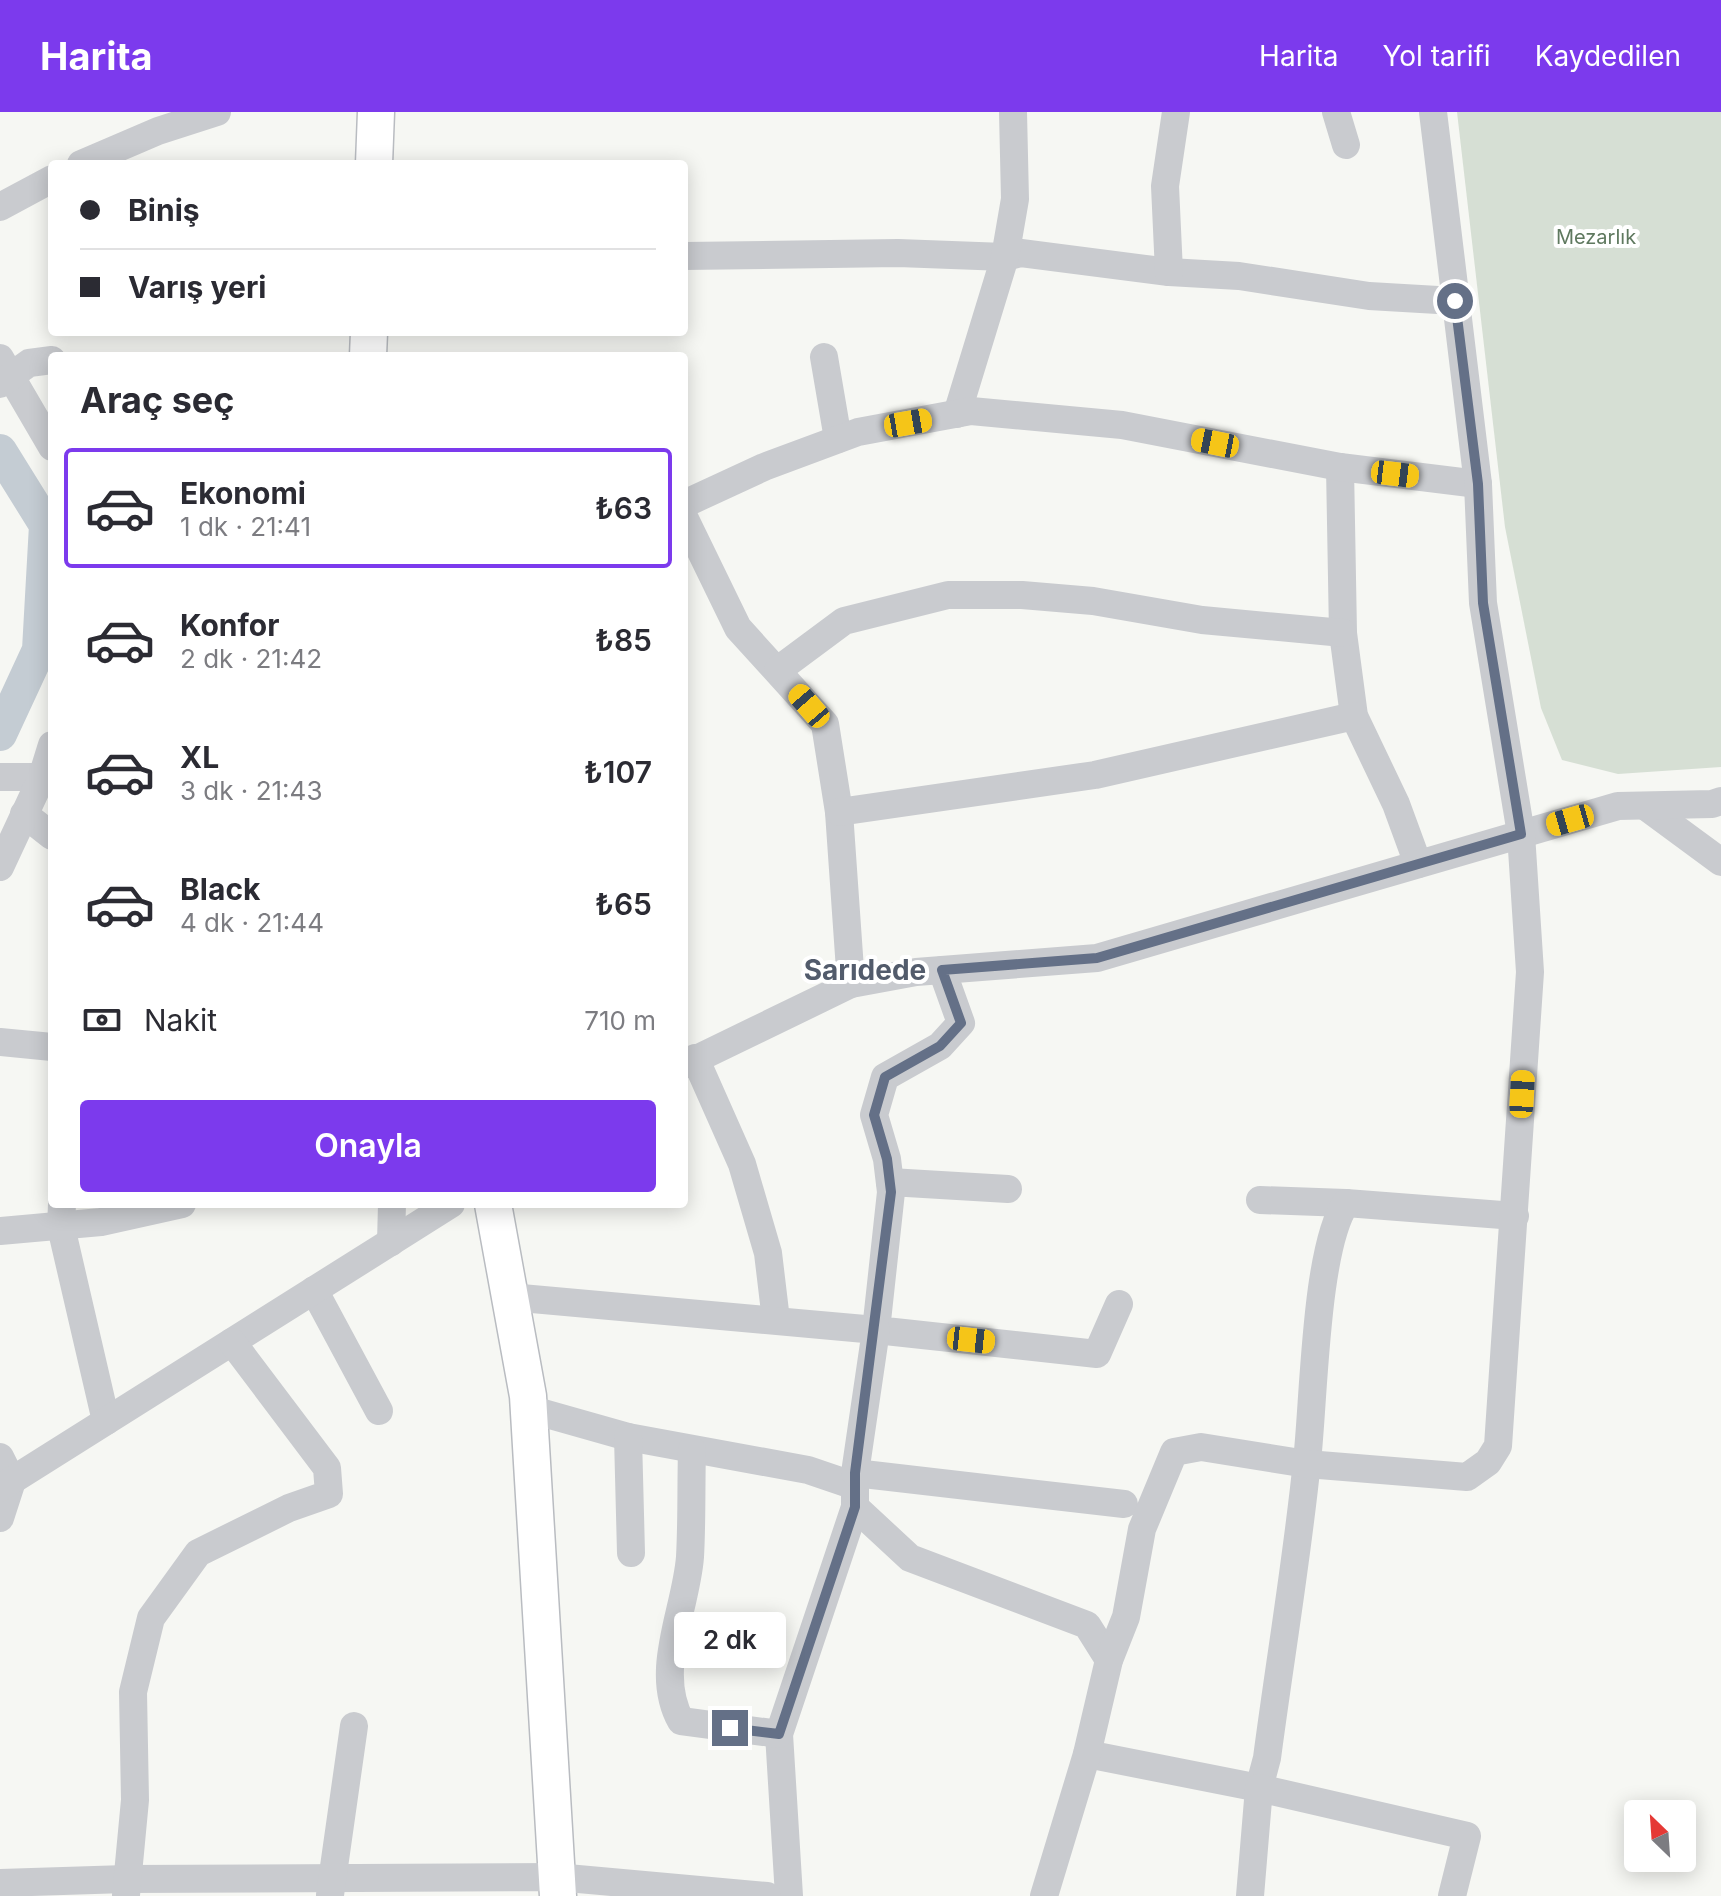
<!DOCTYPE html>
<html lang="tr">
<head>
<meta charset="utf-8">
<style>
  :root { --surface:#fff; --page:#f2f2f3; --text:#2b2b33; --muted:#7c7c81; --line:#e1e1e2; --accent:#7c3aed }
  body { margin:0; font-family:Inter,sans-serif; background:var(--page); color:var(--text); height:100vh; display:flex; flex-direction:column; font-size:30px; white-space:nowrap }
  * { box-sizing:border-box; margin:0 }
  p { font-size:26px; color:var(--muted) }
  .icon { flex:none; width:44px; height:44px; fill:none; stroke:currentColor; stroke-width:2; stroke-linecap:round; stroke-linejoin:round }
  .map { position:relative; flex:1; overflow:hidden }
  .details { position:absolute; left:48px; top:240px; width:640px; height:856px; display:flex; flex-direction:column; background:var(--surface); border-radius:8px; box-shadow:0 4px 20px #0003 }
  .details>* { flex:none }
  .guide { position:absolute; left:48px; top:48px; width:640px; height:176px; border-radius:8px; box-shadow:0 4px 20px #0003; display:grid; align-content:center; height:176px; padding:0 32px; background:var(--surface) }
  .needle { width:52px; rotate:335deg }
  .controls { position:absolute; left:1624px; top:1688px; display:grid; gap:16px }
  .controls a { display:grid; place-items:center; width:72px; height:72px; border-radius:8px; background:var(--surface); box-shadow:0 4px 20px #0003; font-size:40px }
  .end { position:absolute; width:36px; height:36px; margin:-18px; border:10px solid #647087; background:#fff; box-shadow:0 0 0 4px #fff }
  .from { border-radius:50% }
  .bubble { position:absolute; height:56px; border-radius:8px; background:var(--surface); box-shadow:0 4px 20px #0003; font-size:26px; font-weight:600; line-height:56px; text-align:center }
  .car { position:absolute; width:24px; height:48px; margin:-24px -12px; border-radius:10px; box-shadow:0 0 6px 2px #0007; background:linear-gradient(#f5c518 24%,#345 0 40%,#f5c518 0 76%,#345 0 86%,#f5c518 0) }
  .guide b { display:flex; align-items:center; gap:28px; height:76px; font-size:30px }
  .guide b+b { border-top:2px solid var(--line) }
  .guide i { width:20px; height:20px; background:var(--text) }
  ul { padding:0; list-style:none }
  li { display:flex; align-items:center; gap:24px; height:120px; margin:0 16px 12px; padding:0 16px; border:4px solid transparent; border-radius:8px }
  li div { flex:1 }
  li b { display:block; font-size:30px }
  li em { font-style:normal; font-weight:600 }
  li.on { border-color:var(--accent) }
  li>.icon { width:72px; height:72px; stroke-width:1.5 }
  h2 { padding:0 32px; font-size:36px; line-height:96px }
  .pay { display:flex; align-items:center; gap:20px; height:88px; padding:0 32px; font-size:30px }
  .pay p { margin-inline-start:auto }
  .button { display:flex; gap:16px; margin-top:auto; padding:16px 32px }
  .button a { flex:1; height:92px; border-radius:8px; background:var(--accent); color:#fff; font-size:32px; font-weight:600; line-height:92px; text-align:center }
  header { display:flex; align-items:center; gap:48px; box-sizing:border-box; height:112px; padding:0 40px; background:var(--accent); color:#fff }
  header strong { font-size:38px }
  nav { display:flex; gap:44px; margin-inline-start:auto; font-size:28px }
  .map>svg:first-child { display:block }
  .green { fill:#d6dfd4 }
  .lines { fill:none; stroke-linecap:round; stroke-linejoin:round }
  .river { stroke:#c4ccd3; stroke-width:34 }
  .major-casing { stroke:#b9bcc1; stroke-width:39 }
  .minor { stroke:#c9cbcf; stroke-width:28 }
  .major { stroke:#fff; stroke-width:36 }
  .route { stroke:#647087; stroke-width:10 }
  .labels { text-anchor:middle; stroke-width:8; stroke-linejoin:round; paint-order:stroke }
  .park-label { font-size:20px; fill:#5f795f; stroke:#fff }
  .district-label { font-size:28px; font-weight:bold; fill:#525b6b; stroke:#fff }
</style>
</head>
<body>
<header>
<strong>Harita</strong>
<nav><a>Harita</a><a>Yol tarifi</a><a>Kaydedilen</a></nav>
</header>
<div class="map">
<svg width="1721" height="1784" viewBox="0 0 1721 1784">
  <rect width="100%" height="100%" fill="#f6f7f3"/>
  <path class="green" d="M1457,0h264v655l-103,7 -56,-14 -21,-52 -36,-181z"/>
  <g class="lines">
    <path class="river" d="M0,339l46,74 -7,125 -39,84"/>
    <defs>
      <g id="major">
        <path d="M374,52l2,-52"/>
        <path d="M368,244l1,-24"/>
        <path d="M493,1092l35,192 30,500"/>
      </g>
    </defs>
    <use href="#major" class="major-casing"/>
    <g class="minor">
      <path d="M1336,0l10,33"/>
      <path d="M81,52l77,-33 59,-19"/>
      <path d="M0,95l52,-28"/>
      <path d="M684,144l214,-3 107,4 16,-4 148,19 70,4 130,20 86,5"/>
      <path d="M1169,160l-4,-86 11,-74"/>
      <path d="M824,245l14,82"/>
      <path d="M0,246l52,89"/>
      <path d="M0,272l29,-21 23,-3"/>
      <path d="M957,302l48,-157 10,-58 -2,-87"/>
      <path d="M1340,355l3,166 11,83 42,88 22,60"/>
      <path d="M684,392l80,-37 94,-35 113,-21 151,14 218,42 138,17 -45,-372"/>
      <path d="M684,405l54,111 87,96 14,88 12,172"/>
      <path d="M778,558l66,-49 104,-26h74l71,6 109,19 141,13"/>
      <path d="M0,665h52"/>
      <path d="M1645,694l76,56"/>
      <path d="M839,700l256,-37 259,-59"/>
      <path d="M24,702l28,22"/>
      <path d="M0,755l42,-90 10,-32"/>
      <path d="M942,858l19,53 -21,23 -55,31 -11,38 13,44 4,33 -15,138 221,24 22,-50"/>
      <path d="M0,930l52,5"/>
      <path d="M695,946l47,106 26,89 8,67"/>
      <path d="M684,953l167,-81 65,-12 181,-14 521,-152 94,-2 9,-3"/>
      <path d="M890,1070l118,7"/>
      <path d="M1260,1088l86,3"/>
      <path d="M62,1092l-1,23 45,194"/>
      <path d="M0,1119l101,-9 81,-18"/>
      <path d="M391,1130l1,-38"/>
      <path d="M314,1178l65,121"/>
      <path d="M510,1185l366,33 -21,143v34l-76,227 10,162"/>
      <path d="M529,1297l99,28 180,33 47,16"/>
      <path d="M628,1325l3,116"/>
      <path d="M692,1338c-1,35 0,71 -2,107 -4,53 -37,114 -9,164l98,13"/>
      <path d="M0,1345l12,24 -12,37"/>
      <path d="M855,1361l269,31"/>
      <path d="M0,1376l451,-284"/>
      <path d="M855,1395l55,51 177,67 22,35"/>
      <path d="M1087,1642l172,34 8,-30c13,-99 30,-198 40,-297 7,-61 8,-212 39,-258l169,13"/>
      <path d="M0,1771l126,-4 430,-2 211,19"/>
      <path d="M126,1783l9,-95 -2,-108 18,-74 47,-65 91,-45 40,-14 -2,-26 -95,-126"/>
      <path d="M330,1783l24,-169"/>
      <path d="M1044,1784l43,-142 22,-94 17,-43 16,-88 32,-77 27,-5 106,17 160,13 21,-15 10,-16 32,-474 -9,-138 -38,-231 -5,-119"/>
      <path d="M1250,1784l9,-108 208,48 -15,60"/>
    </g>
    <use href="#major" class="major"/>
  </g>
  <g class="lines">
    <path class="route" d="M730,1616l49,6 76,-227v-34l36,-281 -4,-33 -13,-44 11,-38 55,-31 21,-23 -19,-53 155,-12 424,-124 -38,-231 -5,-119 -23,-183"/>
  </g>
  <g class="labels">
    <g class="park-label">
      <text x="1596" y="132">Mezarlık</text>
    </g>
    <g class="district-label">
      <text x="865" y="868">Sarıdede</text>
    </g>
  </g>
</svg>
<div class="controls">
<a><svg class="needle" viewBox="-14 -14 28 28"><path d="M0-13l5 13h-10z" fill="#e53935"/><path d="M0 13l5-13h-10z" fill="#7c7c81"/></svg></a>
</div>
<i class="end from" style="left:1455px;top:189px"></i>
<i class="end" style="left:730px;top:1616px"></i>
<div class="bubble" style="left:674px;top:1500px;width:112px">2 dk</div>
<i class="car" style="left:908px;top:311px;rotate:80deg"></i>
<i class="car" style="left:1215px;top:331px;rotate:281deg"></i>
<i class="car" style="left:1395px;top:362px;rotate:97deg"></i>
<i class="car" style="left:809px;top:594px;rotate:319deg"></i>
<i class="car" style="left:1570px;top:708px;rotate:254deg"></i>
<i class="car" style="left:1522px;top:982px;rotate:3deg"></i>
<i class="car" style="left:971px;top:1228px;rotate:96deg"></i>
<div class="guide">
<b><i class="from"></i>Biniş</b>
<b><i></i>Varış yeri</b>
</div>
<section class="details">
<h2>Araç seç</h2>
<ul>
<li class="on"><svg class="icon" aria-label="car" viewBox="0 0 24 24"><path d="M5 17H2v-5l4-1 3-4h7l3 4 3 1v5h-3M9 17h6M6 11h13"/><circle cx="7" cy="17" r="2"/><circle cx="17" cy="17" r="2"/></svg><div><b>Ekonomi</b><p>1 dk · 21:41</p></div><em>₺63</em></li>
<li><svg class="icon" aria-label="car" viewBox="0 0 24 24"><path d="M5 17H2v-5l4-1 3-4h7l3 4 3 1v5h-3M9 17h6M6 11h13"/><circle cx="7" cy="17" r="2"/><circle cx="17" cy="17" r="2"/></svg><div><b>Konfor</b><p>2 dk · 21:42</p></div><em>₺85</em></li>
<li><svg class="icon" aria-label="car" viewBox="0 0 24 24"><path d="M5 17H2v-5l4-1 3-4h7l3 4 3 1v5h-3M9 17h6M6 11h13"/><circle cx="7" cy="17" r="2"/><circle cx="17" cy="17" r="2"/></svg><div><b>XL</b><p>3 dk · 21:43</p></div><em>₺107</em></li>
<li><svg class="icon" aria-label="car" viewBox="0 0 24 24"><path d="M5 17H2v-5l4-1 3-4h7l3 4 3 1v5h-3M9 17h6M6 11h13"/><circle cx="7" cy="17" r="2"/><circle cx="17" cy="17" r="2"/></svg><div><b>Black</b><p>4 dk · 21:44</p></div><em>₺65</em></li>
</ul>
<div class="pay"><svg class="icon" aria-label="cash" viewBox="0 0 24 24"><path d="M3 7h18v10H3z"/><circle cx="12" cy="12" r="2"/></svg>Nakit<p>710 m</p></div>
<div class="button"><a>Onayla</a></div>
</section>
</div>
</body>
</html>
